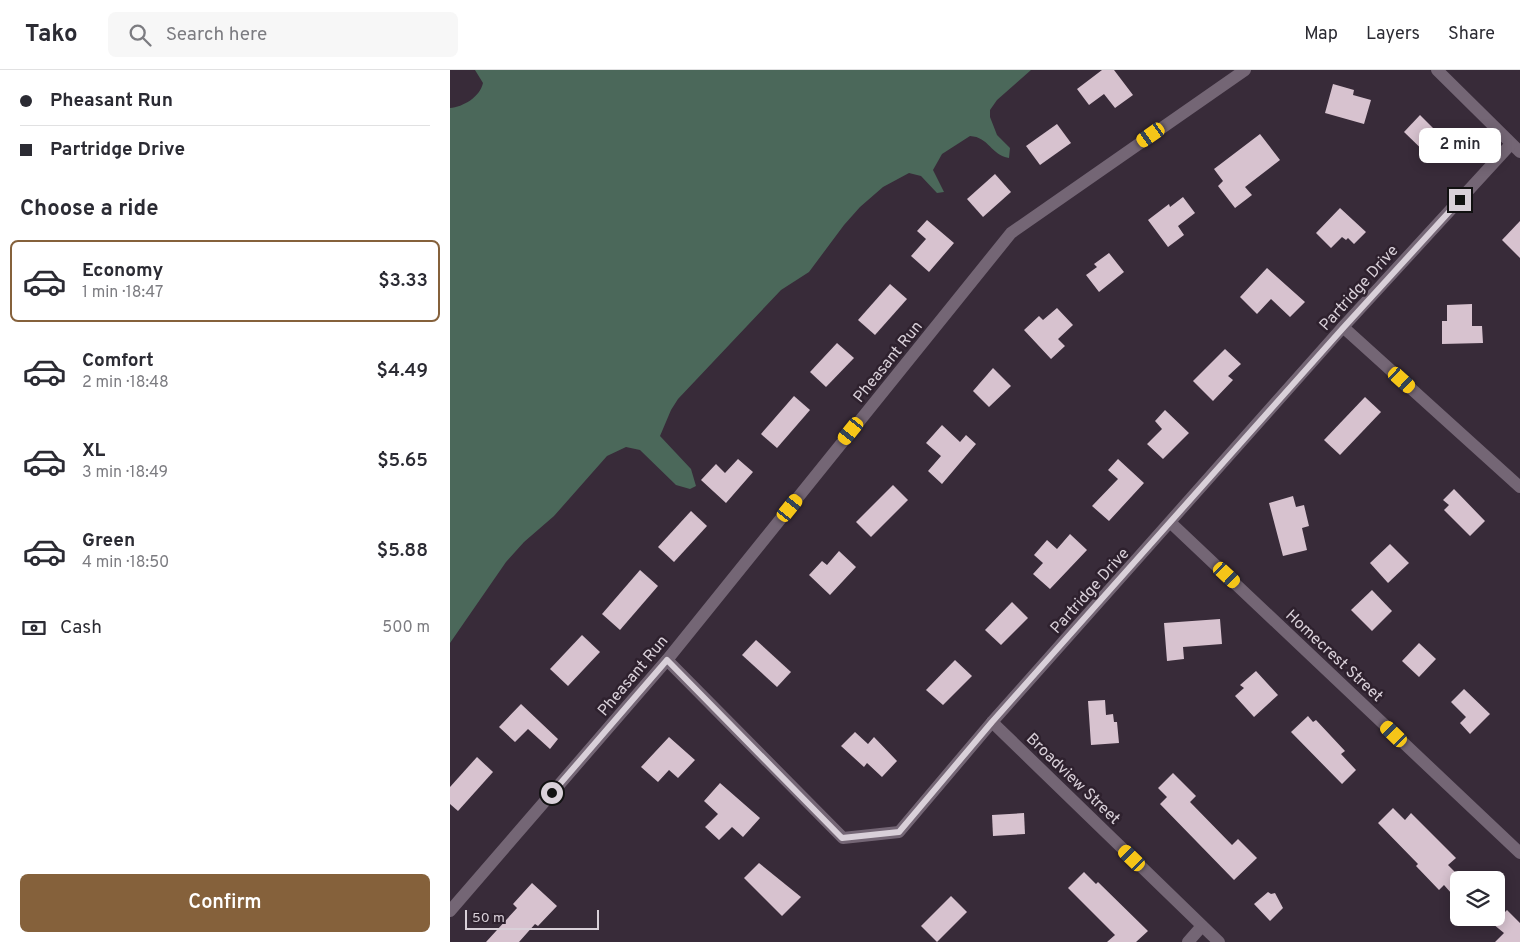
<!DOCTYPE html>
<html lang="en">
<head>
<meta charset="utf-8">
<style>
  :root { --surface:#fff; --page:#f7f7f7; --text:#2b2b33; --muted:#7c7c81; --line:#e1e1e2; --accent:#85613b }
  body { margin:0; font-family:Overpass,sans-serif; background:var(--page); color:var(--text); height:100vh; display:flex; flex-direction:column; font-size:19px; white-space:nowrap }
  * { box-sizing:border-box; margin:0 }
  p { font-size:16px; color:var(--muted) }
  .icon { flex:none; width:28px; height:28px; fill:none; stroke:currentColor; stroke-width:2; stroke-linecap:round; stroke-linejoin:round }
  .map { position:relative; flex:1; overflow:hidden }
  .side { display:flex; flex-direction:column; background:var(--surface); width:450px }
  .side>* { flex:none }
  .guide { display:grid; align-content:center; height:110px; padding:0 20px; background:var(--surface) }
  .controls { position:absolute; left:1000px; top:801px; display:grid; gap:10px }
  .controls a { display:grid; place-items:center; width:55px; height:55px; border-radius:8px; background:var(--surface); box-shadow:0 2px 12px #0003; font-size:25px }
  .scale { position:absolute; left:15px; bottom:12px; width:134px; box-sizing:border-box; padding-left:5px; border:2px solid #d9d0d9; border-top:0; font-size:14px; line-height:18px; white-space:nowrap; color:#d9d0d9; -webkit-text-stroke:4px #2e212e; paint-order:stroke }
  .end { position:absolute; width:22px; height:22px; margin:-11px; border:6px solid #d9d0d9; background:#111; box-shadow:0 0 0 2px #111 }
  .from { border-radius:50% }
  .bubble { position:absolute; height:35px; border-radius:8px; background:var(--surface); box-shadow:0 2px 12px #0003; font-size:16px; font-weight:600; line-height:35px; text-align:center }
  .car { position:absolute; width:15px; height:30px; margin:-15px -8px; border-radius:6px; box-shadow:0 0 4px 1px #0007; background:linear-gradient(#f5c518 24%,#345 0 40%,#f5c518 0 76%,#345 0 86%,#f5c518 0) }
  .guide b { display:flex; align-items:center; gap:18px; height:48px; font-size:19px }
  .guide b+b { border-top:1px solid var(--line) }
  .guide i { width:12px; height:12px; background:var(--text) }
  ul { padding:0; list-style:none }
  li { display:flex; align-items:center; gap:15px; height:82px; margin:0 10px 8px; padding:0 10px; border:2px solid transparent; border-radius:8px }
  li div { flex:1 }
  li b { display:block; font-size:19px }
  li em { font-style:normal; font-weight:600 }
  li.active { border-color:var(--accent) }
  li>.icon { width:45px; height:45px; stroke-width:1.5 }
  h2 { padding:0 20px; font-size:22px; line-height:60px }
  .pay { display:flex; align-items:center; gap:12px; height:55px; padding:0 20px; font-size:19px }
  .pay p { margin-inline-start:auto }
  .cta { display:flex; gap:10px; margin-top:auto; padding:10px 20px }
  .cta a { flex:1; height:58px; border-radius:8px; background:var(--accent); color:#fff; font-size:20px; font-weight:600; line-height:58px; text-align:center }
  header { display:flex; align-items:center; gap:30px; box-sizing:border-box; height:70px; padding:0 25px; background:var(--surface); border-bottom:1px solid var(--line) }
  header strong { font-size:24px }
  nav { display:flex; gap:28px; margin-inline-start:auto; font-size:18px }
  .search { width:350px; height:45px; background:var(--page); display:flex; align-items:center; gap:12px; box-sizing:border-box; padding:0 18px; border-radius:8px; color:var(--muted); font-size:19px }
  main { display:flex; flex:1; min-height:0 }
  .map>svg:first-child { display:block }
  .forest { fill:#4b685a }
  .building { fill:#d7c2cf }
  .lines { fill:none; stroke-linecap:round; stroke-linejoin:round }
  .minor { stroke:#746675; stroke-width:12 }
  .route { stroke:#d9d0d9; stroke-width:6 }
  .labels { text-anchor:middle; stroke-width:5; stroke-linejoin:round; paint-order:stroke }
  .street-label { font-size:16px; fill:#d9d0d9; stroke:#2e212e }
</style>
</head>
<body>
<header>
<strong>Tako</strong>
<div class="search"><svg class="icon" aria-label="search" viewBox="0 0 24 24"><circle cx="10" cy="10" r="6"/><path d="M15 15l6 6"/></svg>Search here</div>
<nav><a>Map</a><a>Layers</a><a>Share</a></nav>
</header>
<main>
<section class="side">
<div class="guide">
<b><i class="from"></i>Pheasant Run</b>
<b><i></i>Partridge Drive</b>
</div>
<h2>Choose a ride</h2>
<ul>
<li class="active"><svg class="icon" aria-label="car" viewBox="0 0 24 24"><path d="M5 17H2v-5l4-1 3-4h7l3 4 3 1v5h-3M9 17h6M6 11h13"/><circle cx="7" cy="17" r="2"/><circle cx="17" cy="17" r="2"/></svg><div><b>Economy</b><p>1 min · 18:47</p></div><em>$3.33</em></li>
<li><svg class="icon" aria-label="car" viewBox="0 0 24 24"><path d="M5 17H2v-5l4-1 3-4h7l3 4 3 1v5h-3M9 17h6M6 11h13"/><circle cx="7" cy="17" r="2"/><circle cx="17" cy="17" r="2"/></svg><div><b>Comfort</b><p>2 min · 18:48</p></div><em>$4.49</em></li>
<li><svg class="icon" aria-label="car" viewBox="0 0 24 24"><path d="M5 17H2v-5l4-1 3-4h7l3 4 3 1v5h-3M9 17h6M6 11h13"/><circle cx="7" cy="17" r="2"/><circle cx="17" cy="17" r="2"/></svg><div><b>XL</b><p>3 min · 18:49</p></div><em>$5.65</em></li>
<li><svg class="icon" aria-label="car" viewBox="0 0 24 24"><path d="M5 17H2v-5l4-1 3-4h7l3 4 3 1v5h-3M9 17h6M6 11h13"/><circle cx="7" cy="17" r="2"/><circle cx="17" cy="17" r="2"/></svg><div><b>Green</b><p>4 min · 18:50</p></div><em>$5.88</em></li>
</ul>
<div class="pay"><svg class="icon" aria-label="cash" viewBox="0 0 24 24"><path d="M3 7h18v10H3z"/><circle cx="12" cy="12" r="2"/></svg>Cash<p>500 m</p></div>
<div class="cta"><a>Confirm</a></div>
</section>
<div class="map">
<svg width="1070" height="872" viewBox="0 0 1070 872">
  <rect width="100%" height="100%" fill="#382b39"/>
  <path class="forest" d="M25,0h556l-34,30 -7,10v7l7,18 13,13 -1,10c-18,-3 -20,-21 -39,-22l-28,18 -9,16 11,22 -7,1 -16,-17 -12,-3 -26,14 -23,20 -16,18 -35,47 -28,18 -103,109 -7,11 -11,26 31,33 5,17 -6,3 -14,-4 -36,-35 -14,-3 -19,9 -53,60 -30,26 -18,20 -56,81v-535c13,-1 30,-11 33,-25z"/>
  <g class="building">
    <path d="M652,0h12l19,25 -18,13 -11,-14 -15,11 -12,-16z"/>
    <path d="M883,14l21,6 -1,5 18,5 -7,24 -39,-11z"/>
    <path d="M970,45l29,29 -16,16 -29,-28z"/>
    <path d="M607,54l14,19 -31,22 -14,-19z"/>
    <path d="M810,64l20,26 -35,27 7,8 -17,13 -17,-22 5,-5 -9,-12z"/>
    <path d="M545,104l16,18 -28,25 -16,-18z"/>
    <path d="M733,127l12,16 -17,13 6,9 -16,12 -20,-27 21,-16 1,3z"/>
    <path d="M890,138l26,24 -12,12 -6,-6 -2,2 -4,-3 -11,11 -15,-15z"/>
    <path d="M477,150l27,23 -25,29 -18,-16 15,-17 -9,-8z"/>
    <path d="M1070,151v37l-18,-18z"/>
    <path d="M659,183l15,19 -25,20 -13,-17 11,-8 -3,-3z"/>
    <path d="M817,198l38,34 -15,15 -19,-18 -14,15 -17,-17z"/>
    <path d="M440,214l17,15 -32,36 -17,-15z"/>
    <path d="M1022,234v22h10l1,17 -41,1v-23h5v-16z"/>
    <path d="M607,238l16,17 -15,14 7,7 -14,13 -27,-29 15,-14 4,4z"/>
    <path d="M387,273l17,15 -28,29 -16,-15z"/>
    <path d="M775,279l16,15 -13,12 5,4 -20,21 -20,-20z"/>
    <path d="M543,298l18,18 -22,21 -16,-16z"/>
    <path d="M344,326l16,14 -33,38 -16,-14z"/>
    <path d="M915,327l16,15 -41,43 -16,-15z"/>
    <path d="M715,340l24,23 -26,26 -16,-15 15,-15 -7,-8z"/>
    <path d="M492,355l18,17 6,-7 10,9 -34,40 -14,-13 13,-15 -15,-13z"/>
    <path d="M288,389l15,13 -27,31 -25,-23 15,-16 9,9z"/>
    <path d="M668,389l26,24 -35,38 -17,-15 26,-27 -10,-9z"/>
    <path d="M443,415l15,15 -37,37 -15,-15z"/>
    <path d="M1004,419l31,32 -15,15 -26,-26 5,-5 -6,-5z"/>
    <path d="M843,426l3,11 8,-2 5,21 -7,2 5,22 -24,6 -14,-53z"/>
    <path d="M241,441l16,15 -33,36 -16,-15z"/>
    <path d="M620,464l17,16 -37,39 -17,-15 10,-11 -9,-8 13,-15 10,9z"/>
    <path d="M940,474l19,19 -21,20 -18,-20z"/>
    <path d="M389,481l17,16 -26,28 -21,-20 13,-14 5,4z"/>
    <path d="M190,500l18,16 -38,44 -18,-16z"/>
    <path d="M922,520l20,21 -20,20 -21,-21z"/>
    <path d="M562,532l16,16 -27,27 -16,-15z"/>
    <path d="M770,549l2,25 -39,3 1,12 -17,2 -3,-38z"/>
    <path d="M132,565l18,17 -32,34 -18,-17z"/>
    <path d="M306,570l35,32 -14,15 -35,-32z"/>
    <path d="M969,573l17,16 -17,18 -17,-16z"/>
    <path d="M505,590l17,16 -29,29 -17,-15z"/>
    <path d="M806,601l22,24 -24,22 -19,-21 9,-8 -4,-3z"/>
    <path d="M1014,619l26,25 -20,20 -10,-11 6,-6 -15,-15z"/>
    <path d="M655,630l1,15 7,-1 1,8h3l2,21 -28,2 -3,-44z"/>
    <path d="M71,634l37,35 -8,10 -22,-20 -13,13 -16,-15z"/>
    <path d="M858,646l5,6 3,-2 29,31 -4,3 15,16 -14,14 -51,-52z"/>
    <path d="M405,662l13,12 6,-7 23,24 -15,16 -15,-14 -3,4 -23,-21z"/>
    <path d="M219,667l26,23 -17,18 -9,-8 -11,12 -17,-15z"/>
    <path d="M27,687l16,15 -35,39 -8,-7v-17z"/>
    <path d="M723,703l23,23 -6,6 42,43 6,-6 19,19 -23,22 -74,-76 7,-7 -9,-9z"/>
    <path d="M270,713l40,35 -17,19 -11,-10 -13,13 -14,-13 13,-13 -14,-13z"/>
    <path d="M943,738l12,12 6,-7 45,45 -8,7 11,11v26l-15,-17 -5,5 -23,-24 2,-2 -40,-41z"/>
    <path d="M574,743l1,21 -32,2 -1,-21z"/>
    <path d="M309,793l42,34 -19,19 -38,-38z"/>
    <path d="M634,802l12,12 2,-2 50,49 -12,11h-29l8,-7 -47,-47z"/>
    <path d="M82,813l25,23 -19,20 -3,-2 -16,18h-33l31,-34 -4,-4z"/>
    <path d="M818,822l3,2 4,-1 8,15 -13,13 -16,-17z"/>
    <path d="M501,826l16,16 -30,30 -16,-16z"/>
    <path d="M1057,840l13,13v19h-25l9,-9 -11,-9z"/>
  </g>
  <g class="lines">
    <g class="minor">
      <path d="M987,0l83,82"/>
      <path d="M893,257l177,160"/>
      <path d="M721,453l349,330"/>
      <path d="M217,590l176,178 56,-6 93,-110 351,-395 168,-183"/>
      <path d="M542,652l227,220"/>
      <path d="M0,841l217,-251 344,-427 234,-163"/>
      <path d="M738,872l14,-16"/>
    </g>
  </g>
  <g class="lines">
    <path class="route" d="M102,723l115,-133 175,178 57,-6 93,-110 352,-395 116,-127"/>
  </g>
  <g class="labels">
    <g class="street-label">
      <text transform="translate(908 217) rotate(-48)" y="6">Partridge Drive</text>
      <text transform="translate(437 291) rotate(-51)" y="6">Pheasant Run</text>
      <text transform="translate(639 520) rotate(-48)" y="6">Partridge Drive</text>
      <text transform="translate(885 585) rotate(43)" y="6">Homecrest Street</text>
      <text transform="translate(182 605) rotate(-50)" y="6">Pheasant Run</text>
      <text transform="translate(624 708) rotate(44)" y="6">Broadview Street</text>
    </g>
  </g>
</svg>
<div class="controls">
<a><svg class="icon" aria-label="layers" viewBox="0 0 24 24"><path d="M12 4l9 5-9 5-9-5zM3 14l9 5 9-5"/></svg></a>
</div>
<div class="scale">50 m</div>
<i class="end from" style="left:102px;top:723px"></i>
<i class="end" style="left:1010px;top:130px"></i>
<div class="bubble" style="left:969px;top:58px;width:82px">2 min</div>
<i class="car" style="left:701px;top:65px;rotate:235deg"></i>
<i class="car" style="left:952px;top:310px;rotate:132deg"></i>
<i class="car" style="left:401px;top:361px;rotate:219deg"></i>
<i class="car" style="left:340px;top:438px;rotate:39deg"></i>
<i class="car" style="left:777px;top:505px;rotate:133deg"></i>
<i class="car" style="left:944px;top:664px;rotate:314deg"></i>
<i class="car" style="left:682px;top:788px;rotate:314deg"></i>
</div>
</main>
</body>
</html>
